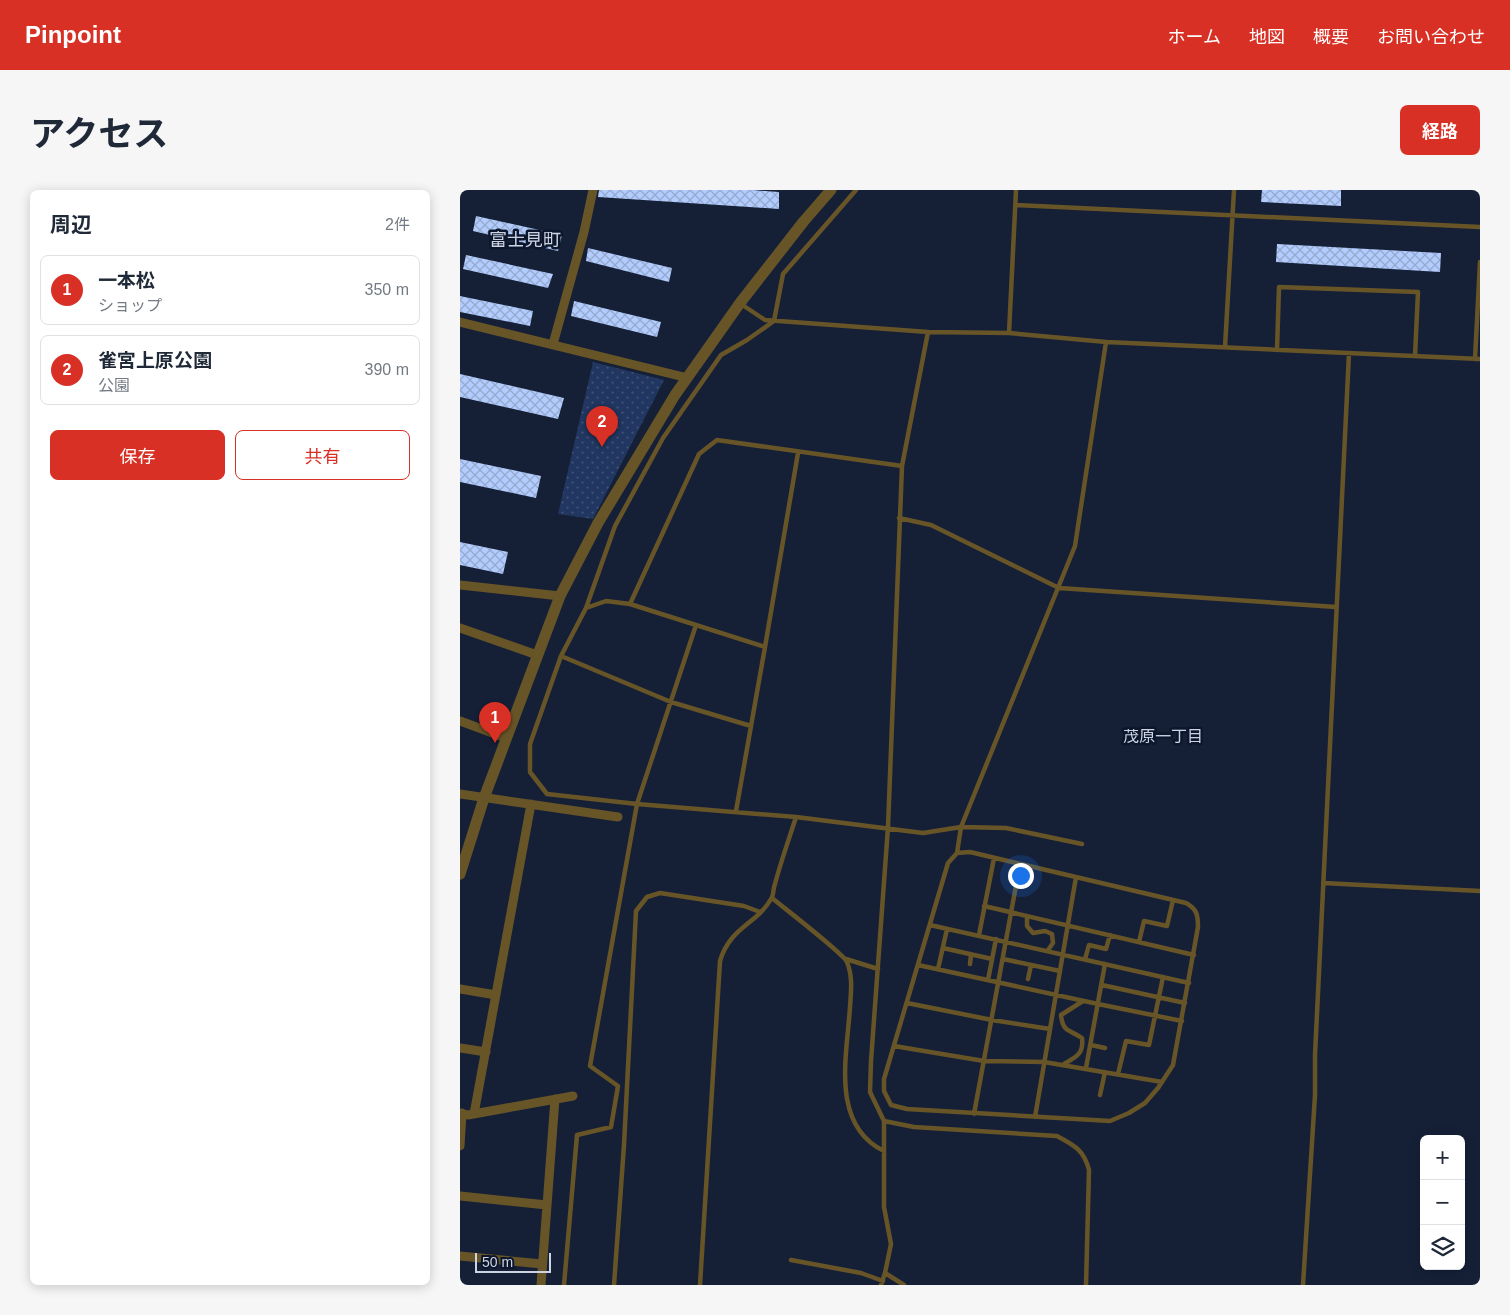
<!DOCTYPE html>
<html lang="ja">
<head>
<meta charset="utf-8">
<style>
	body { margin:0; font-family:Arial,"Noto Sans JP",sans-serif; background:#f6f6f7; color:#1f2937 }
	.controls { position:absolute; right:15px; bottom:15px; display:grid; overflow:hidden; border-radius:8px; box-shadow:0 2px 12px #0003 }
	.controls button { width:45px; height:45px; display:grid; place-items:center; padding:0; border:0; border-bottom:1px solid #e0e1e3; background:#fff; color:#1f2937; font:25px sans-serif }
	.scale { position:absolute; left:15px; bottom:12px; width:76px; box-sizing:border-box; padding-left:5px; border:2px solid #ccd4e4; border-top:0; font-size:14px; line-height:18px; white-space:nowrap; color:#ccd4e4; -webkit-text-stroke:4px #0c172d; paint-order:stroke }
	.you { position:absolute; left:560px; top:685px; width:18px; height:18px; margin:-12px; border:4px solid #fff; border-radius:50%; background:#1a73e8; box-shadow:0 0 0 8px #1a73e833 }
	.badge { display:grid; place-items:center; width:32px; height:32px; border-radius:50%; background:#d93025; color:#fff; font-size:16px; font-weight:700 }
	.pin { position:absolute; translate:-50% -41px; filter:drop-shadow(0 1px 2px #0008) }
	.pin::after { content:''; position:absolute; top:26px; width:18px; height:15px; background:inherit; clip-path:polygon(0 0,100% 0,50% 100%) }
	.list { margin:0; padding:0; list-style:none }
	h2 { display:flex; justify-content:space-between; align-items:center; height:65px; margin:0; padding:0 20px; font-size:21px }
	h2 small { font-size:16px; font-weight:400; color:#747a83 }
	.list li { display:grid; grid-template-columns:32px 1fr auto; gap:15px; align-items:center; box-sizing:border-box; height:70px; margin:0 10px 10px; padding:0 10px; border:1px solid #e0e1e3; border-radius:8px }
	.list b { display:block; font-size:19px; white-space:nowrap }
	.list p { margin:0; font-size:16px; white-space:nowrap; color:#747a83 }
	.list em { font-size:16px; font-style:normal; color:#747a83 }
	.actions { display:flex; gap:10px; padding:15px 20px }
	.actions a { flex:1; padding:11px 0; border:1px solid #d93025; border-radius:8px; text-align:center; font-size:18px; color:#d93025 }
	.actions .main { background:#d93025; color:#fff }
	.icon { flex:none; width:28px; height:28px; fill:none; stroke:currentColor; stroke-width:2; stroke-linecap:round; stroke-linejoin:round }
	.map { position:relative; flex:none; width:1020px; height:1095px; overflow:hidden; border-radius:8px }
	header { display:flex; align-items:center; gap:30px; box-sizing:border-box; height:70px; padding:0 25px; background:#d93025; color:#fff }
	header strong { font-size:24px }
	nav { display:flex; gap:28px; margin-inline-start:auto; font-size:18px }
	.intro { display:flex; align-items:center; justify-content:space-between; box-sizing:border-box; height:120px; padding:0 30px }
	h1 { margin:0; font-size:35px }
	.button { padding:12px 22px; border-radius:8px; background:#d93025; color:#fff; font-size:18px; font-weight:700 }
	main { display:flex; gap:30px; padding:0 30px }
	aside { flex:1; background:#fff; border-radius:8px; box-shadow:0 2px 12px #0003 }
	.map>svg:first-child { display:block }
</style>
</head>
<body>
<header>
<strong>Pinpoint</strong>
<nav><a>ホーム</a><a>地図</a><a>概要</a><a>お問い合わせ</a></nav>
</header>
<div class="intro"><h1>アクセス</h1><a class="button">経路</a></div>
<main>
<aside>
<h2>周辺<small>2件</small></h2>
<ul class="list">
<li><span class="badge">1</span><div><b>一本松</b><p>ショップ</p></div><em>350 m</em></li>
<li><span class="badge">2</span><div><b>雀宮上原公園</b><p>公園</p></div><em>390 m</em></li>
</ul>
<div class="actions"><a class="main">保存</a><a>共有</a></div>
</aside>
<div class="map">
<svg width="1020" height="1095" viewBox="0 0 1020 1095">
	<defs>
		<pattern id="park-dots" width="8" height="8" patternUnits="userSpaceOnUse" patternTransform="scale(1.25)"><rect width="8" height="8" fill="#213660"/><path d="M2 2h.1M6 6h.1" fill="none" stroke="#405277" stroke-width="1.8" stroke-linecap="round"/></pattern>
		<pattern id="building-cross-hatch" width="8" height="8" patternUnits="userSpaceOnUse" patternTransform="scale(1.25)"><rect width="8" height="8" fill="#b2ccfd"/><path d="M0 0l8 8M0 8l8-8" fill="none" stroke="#95a9cf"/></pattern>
	</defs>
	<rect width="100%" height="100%" fill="#152037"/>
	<path fill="url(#park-dots)" d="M133,172L204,190L133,329L98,324Z"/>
	<path fill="url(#building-cross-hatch)" d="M139,0H292L319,2V19L138,7Z
		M802,0H881V16L801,12Z
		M16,26L102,45L98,61L13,41Z
		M817,54L981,63L980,82L816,72Z
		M128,58L212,78L209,92L126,71Z
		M6,65L93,84L88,98L3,79Z
		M0,106L73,121L70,136L0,122Z
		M114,111L201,132L197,147L111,126Z
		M0,184L104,208L98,229L0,207Z
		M0,269L81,286L76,308L0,292Z
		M0,352L48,362L43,384L0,375Z"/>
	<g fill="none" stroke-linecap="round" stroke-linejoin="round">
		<path stroke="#685527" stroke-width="4.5" d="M555,15L1020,37
			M281,114L305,130L468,142L549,143L646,152L1020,169
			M549,143L556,0
			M765,157L774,0
			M817,160L819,97L958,102L955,166
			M1015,169L1020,72
			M442,276L257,250L239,264L170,414L146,411L126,418L101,466L70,554V582L87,604L177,614L336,627L463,643L501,637L546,638L622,654
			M439,328L471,335L599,398L876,417
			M170,414L305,457
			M126,418L155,336L203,248L261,165L287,150L314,131L323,84L396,0
			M101,466L211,512L291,536
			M276,621L305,457L338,263
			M510,662L726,713C737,719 738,725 738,737L713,875L698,898L685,913L669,923L650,931L447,919L431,915L424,901V889L488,673L497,663Z
			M497,663L501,637L615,356L646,152
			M863,693L1020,701
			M312,708C324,718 384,764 387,772C393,787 391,801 390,817C387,865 370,935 424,961
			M524,716L734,765
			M567,726V736L573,743L585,741L592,744L593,753L588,760
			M470,735L729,793
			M519,745L534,668
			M679,752L684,731L707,736L713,710
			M483,758L532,769
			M386,769L418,779
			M543,769L600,781
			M625,769L629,755L646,759L650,745
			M510,774L511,765
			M458,775L638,814L722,831
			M478,779L487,739
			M568,789L571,775
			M528,790L536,749
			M642,795L725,813
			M447,813L532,830L590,839
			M631,855L645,858
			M434,856L524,871L584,872L702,892
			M604,874C616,867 624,864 622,848C609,839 603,843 601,825L623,811
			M626,878L645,774
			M658,884L666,851L689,855L703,787
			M640,905L645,882
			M514,924L560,674
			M575,927L616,687
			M424,931L454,937L597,946C614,955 624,960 629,980L626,1095
			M331,1070L401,1083L423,1091
			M425,1083L444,1095
			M104,1095L117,945L151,937L158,896L130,876L177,614L236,435
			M154,1095L164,955L176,721L187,707L200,703L284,716L300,722
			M240,1095L260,771C270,737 297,734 311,709C314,705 313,698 315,694C321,671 329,649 336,627
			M421,1095L425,1083L431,1054L424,1017V931L410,902L411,871L428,637L442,276L468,142
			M843,1095L855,905V865L889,163"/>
		<path stroke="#685527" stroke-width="9" d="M0,132L228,188
			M93,154L124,42L133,0
			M0,395L100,406
			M0,438L77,465
			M0,531L46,548
			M0,604L158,627
			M0,799L36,805
			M0,858L26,862
			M0,923L8,925L113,906
			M14,924L71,614
			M0,956L2,923
			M0,1006L87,1015
			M0,1066L82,1074
			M81,1095L95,909"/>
		<path stroke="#685527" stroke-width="11" d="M0,684L24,608L100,406L138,333L215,205L280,113L344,31L371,0"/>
	</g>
	<g text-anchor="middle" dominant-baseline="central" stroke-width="5" stroke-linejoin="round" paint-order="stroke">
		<g font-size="16" fill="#ccd4e4" stroke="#0c172d">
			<text x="703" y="546">茂原一丁目</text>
		</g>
		<g font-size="18" fill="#ccd4e4" stroke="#0c172d">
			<text x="65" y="50">富士見町</text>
		</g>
	</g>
</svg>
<div class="controls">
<button>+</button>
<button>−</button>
<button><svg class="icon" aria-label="layers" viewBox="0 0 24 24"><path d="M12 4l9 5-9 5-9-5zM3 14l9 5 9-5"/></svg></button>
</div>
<div class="scale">50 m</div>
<div class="you"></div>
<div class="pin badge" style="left:35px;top:553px">1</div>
<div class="pin badge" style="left:142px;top:257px">2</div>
</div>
</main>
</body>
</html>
